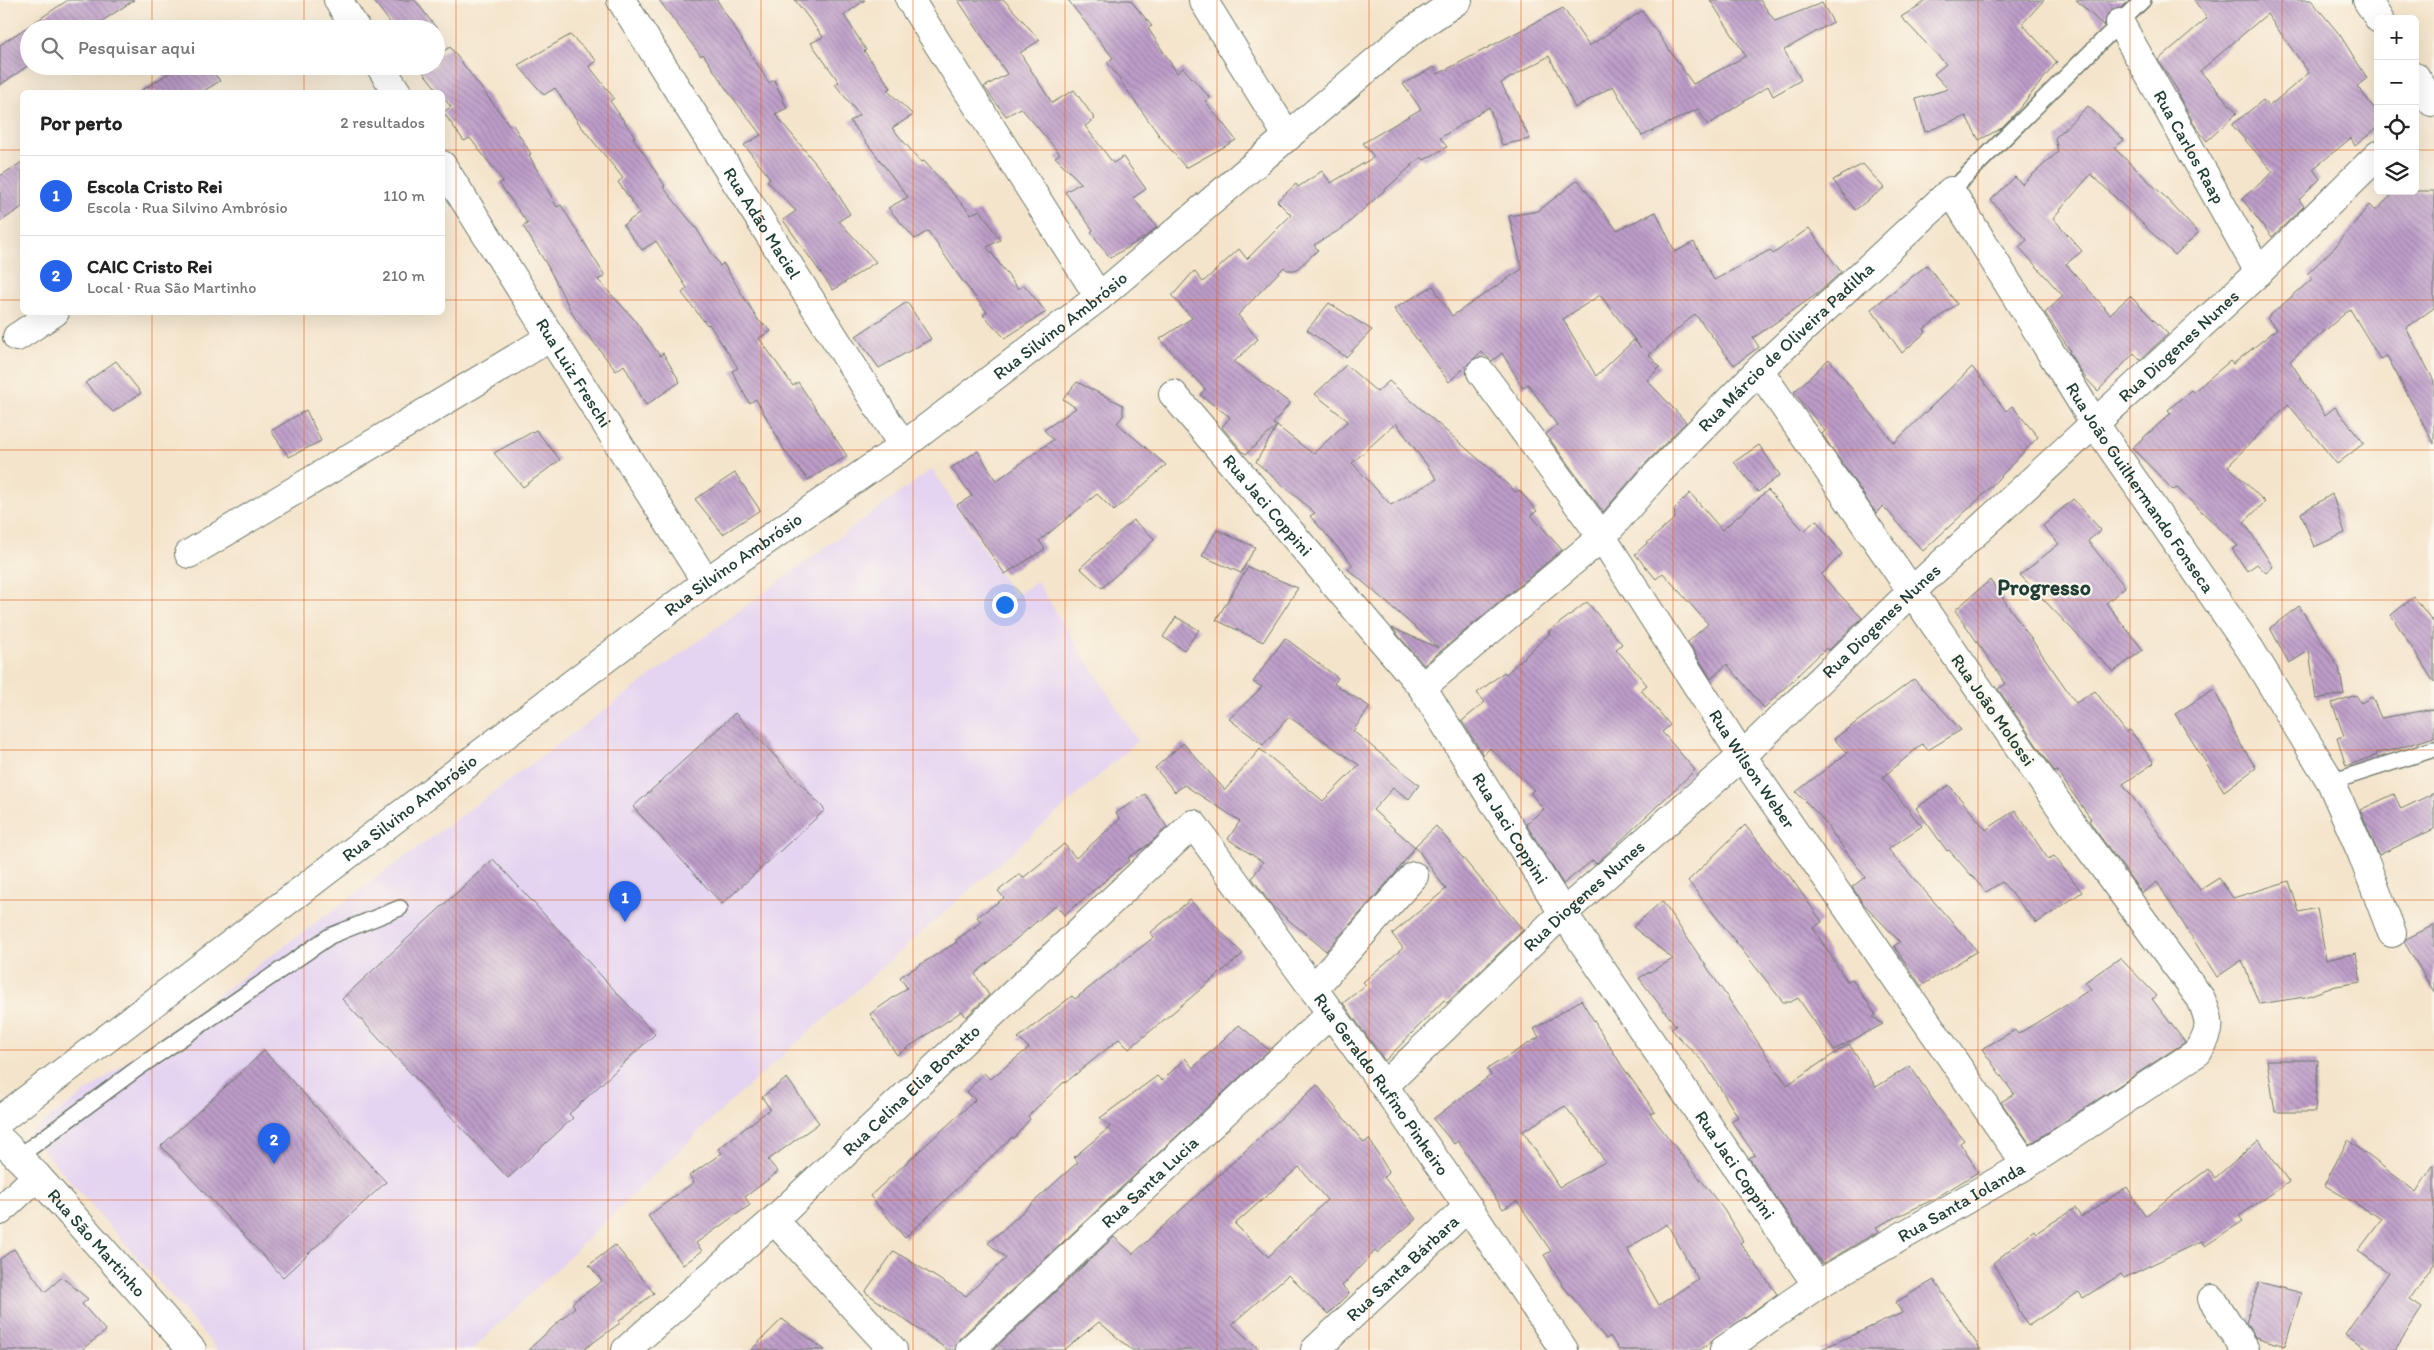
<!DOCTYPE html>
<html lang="pt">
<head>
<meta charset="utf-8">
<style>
	body { margin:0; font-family:Itim,sans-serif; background:#f2f2f2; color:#222 }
	.controls { position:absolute; right:15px; top:15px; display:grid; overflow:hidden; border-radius:8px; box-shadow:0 5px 20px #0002 }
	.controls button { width:45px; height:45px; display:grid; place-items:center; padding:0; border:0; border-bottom:1px solid #e0e0e0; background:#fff; color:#222; font:25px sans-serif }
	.you { position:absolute; left:1004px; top:604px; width:18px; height:18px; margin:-12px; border:4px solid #fff; border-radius:50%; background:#1a73e8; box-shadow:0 0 0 8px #1a73e833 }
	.badge { display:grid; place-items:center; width:32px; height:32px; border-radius:50%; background:#2563eb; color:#fff; font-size:16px; font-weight:700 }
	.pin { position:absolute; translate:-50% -41px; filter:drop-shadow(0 1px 2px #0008) }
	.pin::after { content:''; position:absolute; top:26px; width:18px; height:15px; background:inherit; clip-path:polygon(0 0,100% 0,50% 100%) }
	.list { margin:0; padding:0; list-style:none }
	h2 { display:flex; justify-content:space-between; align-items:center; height:65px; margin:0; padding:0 20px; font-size:21px }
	h2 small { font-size:16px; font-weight:400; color:#767676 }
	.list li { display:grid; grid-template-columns:32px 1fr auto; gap:15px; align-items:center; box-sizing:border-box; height:80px; padding:0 20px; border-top:1px solid #e0e0e0 }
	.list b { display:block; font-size:19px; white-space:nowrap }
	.list p { margin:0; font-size:16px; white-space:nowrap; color:#767676 }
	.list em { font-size:16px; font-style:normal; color:#767676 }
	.icon { flex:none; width:28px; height:28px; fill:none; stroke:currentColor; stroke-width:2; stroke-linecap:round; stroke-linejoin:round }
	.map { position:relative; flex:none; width:2434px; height:1350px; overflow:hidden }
	.search { position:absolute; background:#fff; box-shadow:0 5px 20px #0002; left:20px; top:20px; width:425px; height:55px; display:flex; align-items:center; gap:12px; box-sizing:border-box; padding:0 18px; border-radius:28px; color:#767676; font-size:19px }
	.panel { position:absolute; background:#fff; box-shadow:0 5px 20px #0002; left:20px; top:90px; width:425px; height:225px; border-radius:8px }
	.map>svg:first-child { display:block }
</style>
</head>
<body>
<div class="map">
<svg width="2434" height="1350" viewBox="0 0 2434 1350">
	<defs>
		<pattern id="building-back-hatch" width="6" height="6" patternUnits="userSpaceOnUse" patternTransform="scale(1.25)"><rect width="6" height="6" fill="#be9dc9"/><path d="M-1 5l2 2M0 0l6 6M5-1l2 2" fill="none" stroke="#9a81a4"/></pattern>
	</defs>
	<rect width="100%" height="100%" fill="#fbf7ec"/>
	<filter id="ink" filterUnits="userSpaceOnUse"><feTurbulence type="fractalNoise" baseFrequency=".02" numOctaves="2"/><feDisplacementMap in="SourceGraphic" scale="10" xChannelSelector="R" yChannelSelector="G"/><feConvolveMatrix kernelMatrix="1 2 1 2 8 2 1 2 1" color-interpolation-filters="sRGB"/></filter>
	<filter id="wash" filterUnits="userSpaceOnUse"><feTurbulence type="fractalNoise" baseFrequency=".0096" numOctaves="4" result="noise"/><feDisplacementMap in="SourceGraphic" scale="20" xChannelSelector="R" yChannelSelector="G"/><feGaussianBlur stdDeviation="1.12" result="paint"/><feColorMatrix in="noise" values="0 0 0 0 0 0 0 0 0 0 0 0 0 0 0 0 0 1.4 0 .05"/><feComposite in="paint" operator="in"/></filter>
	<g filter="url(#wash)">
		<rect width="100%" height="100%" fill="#f4e4cb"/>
		<path fill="#e4d3f1" d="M932,469L1014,596L1037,582L1138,741L729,1103L472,1350H218L29,1134Z"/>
		<g id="blocks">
			<path fill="url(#building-back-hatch)" fill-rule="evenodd" d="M68,0H134L90,29H29V65L0,85V45Z
				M373,0H415L437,29H395Z
				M659,0H717L769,83L774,80L787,108L775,114L830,181L850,214L839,221L876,262L833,290L783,220L796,211L767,181L770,178L744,145L761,135L727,90L703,54L701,56Z
				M795,0H865L844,15L866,50L864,51L891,88L887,90L913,115L892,128L921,162L924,161L971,214L980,210L1000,240L987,247L1018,289L1024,285L1046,312L1005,338L983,315L987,312L961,279L928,231L915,239L888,208L908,197L850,121L859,115L835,84L839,82L811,43L823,37Z
				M958,0H1004L1040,40L1020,53L1052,103L1074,90L1095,119L1085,126L1113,163L1123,157L1146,189L1133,198L1157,227L1145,237L1110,258L1091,232L1093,230L1065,192L1081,183L1055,157L1060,154L1021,108L1006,116L984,87L1007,74Z
				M1068,0H1130L1152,26L1148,28L1177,73L1183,68L1210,98L1205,101L1236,140L1186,168L1161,138L1107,62L1113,58Z
				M1710,0H1760L1775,21L1822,3L1833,22L1784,50L1801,80L1773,96L1768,86L1708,125L1698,109L1642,136L1613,86L1575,108L1549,56L1501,83L1530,139L1502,145L1489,107L1440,138L1447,147L1424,160L1421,157L1343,228L1314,245L1318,250L1296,270H1287L1284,267L1238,315L1258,339L1234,362L1290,403L1273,424L1277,426L1246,454L1243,452L1222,427L1230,417L1200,395L1205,389L1160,339L1192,318L1172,296L1194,271L1203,282L1239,249L1247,259L1291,215L1277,201L1296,184L1298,187L1322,171L1331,183L1374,157L1363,143L1421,109L1403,84L1434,67L1438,74L1563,8L1589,46L1642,11L1693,84L1746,56Z
				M1928,0H2044L2022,24L2057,62L2014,115L2000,129L1979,140L1966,116L1925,132L1916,99L1948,89L1934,74L1946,64L1901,17Z
				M2076,0H2130L2122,8L2113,9L2107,15L2104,26Z
				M2194,0H2311L2340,35L2367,78L2357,86L2378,113V127L2355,146L2351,138L2313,169L2320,179L2299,200L2304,206L2272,237L2242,199L2273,172L2232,125L2263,100L2268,107L2309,73L2267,14L2200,71L2237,113L2207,141L2196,127L2177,93L2178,91L2158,60L2207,18Z
				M570,35L597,61L589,66L614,98L610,101L635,137H633L665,186L663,187L696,228L720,266L723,263L758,320L771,331L759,338L793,386L798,382L847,456L808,480L785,451L756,399L749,403L732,371L738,368L709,324L707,325L682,293L687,288L656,241L642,250L623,225L640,213L618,182L623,178L580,125L555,88L544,95L518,65Z
				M450,47L510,126L513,125L531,154L529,155L557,207L561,205L605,276L598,280L633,318L660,356L663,353L680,382L646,405L624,365L616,371L575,318L547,265L523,226L528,224L499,183L503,181L470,138L464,141L443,112L451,107L442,96V92H439L419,67L436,66V56Z
				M180,66H209L220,81L202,92H139Z
				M2088,106L2124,140L2114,148L2163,195L2198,233L2175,255L2091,174L2053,218L2082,251L2066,264L2110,314L2130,296L2168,334L2140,360L2134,353L2098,391L2083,375L2069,352L2070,350L2045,313L2063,296L2019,247L2027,240L1991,200L2015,177L2022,184L2058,152L2055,138Z
				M22,162V207L0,222V176Z
				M1863,164L1884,188L1855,210L1833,180Z
				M1578,180L1617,230L1656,212L1675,252L1694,242L1714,280L1770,250L1773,254L1809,228L1841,272L1817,294L1753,338L1759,347L1734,365L1695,314L1649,355L1660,367L1647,380L1686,422L1642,467L1603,512L1546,434L1557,425L1528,384L1523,388L1502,353L1492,361L1481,352L1449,382L1394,309L1433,286L1452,316L1522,269L1509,216L1538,211ZM1600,295L1641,348L1634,340L1596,376L1563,319Z
				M2396,191H2434V308L2406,328L2434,381V444L2387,356L2380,359L2350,309L2290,361L2325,415L2335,407L2364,443L2337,464L2288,404L2228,466L2265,502L2244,522L2273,567L2266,573L2257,564L2247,571L2232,549L2238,546L2177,488L2173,490L2132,448L2171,413L2168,410L2191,390L2193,392L2230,361L2233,364L2277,329L2267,318L2312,279L2307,274L2335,247L2369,205L2375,211Z
				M1927,265L1957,304L1924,329L1926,332L1902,353L1871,309Z
				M907,302L931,339L879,368L856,336Z
				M1329,303L1372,330L1346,357L1307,330Z
				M1829,359L1894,443L1972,367L2006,411L2012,406L2038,437L1981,497L1923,551L1883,506L1876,513L1822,434L1825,431L1794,392Z
				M116,361L141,393L113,412L85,383Z
				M1346,365L1377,392L1389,381L1516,492L1519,490L1537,511L1531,515L1562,550L1424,665L1392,628L1439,648L1348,569L1353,565L1310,516L1315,513L1256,462L1277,426L1313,454L1348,421L1315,394ZM1396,423L1437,479L1391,505L1352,463Z
				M1077,382L1123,405V416L1117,423L1166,465L1114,511L1097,494L1039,541L1045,549L1005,574L957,505L972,496L951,468L978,451L996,481L1053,440L1044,430L1076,408L1063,399Z
				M306,410L321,441L289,457L271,431Z
				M536,430L560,460L523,487L494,453Z
				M1759,445L1780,475L1758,492L1734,462Z
				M735,473L760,510L723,534L695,499Z
				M1768,490L1804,531L1816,520L1842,554L1821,575L1862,618L1828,651L1826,648L1764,708L1727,664L1711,679L1688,642L1708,624L1663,573L1656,579L1635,554L1675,518L1674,509L1690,493L1722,530Z
				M2332,494L2345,533L2314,547L2301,513Z
				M2073,499L2101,530L2088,541L2125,587L2106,603L2143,650L2113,672L2020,575L2059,544L2043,526Z
				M1133,520L1155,539L1102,588L1080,568Z
				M1217,530L1255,547L1241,573L1202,556Z
				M1248,567L1298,588L1263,642L1216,620Z
				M1990,580L2076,703L2095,691L2126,732L2130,730L2154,763L2123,784L2200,890L2219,878L2233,898L2289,881L2299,912L2317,908L2326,960L2356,953L2361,982L2336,986L2305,997L2259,1004L2242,960L2217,977L2157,882L2142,893L2094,828L2089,820L2091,819L2057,771L2055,772L1998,689L2006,684L1955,610Z
				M2414,597L2434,623V682L2391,615Z
				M1587,602L1622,644L1616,649L1647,685L1641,690L1670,725L1662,732L1695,770L1596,864L1593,860L1563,884L1526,824L1544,809L1530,793L1534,790L1490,748L1483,755L1462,721L1485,702L1477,693L1504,672L1506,674L1550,633L1548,632Z
				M2299,606L2339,668L2344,694L2316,699L2309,651L2289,663L2270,628Z
				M1176,617L1199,630L1184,650L1163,637Z
				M1285,638L1338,678L1334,684L1370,707L1353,731L1419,785L1409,799L1393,788L1373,810L1415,847L1395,874L1326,951L1273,907L1252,878L1263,862L1228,839L1240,821L1184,785L1175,792L1155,768L1183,743L1225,790L1260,749L1323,801L1359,765L1289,717L1263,745L1229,719L1262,687L1253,682Z
				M1914,679L1961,730L1928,750L1922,744L1882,778L1922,826L1888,849L1977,951L1921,986L1894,946L1900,942L1862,902L1852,887L1865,877L1819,815L1796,792L1847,753L1834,739Z
				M2214,689L2238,740L2256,768L2224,791L2175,714Z
				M2356,695L2361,703L2372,697L2381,718L2434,709V737L2394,750L2376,753L2377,755L2346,766L2337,738L2344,736L2332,703Z
				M735,713L825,810L722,904L633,807Z
				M1949,785L1986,830L2015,810L2048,859L2054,856L2082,892L2037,923L2002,882L1986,892L1949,850L1947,851L1916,808Z
				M2434,793V829L2379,855L2360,810L2394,794L2401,809Z
				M1145,794L1167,827L1148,845L1128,858L1130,860L1064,915L1056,905L975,974L989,995L966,1017L962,1011L897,1055L870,1014L907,988L900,977L957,942L956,940L981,922L977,917L1004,898L998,891L1020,874L1023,878L1064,844L1076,858L1120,819L1116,813Z
				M1745,825L1776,864L1789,875L1822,922L1813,928L1847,981L1852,979L1876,1015L1873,1017L1883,1024L1834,1050L1798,998L1791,1002H1783L1688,881Z
				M1436,826L1523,930L1447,1003L1444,1000L1385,1061L1343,1003L1366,985L1363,982L1403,948L1392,934L1446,889L1415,846Z
				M493,859L655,1034L569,1114L573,1118L508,1178L342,999Z
				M1190,900L1243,954L1129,1049L1119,1039L1065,1083L1064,1082L1028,1116L1030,1119L1013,1139L1012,1137L905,1238L870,1196L975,1100L967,1092L984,1073L990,1079L1029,1048L1018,1038L1072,996L1075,999L1154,937L1150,933Z
				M1662,901L1787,1085L1849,1044L1876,1087L1910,1066L1939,1109L1964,1140L1960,1143L1978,1172L1934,1199L1876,1227L1879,1231L1822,1264L1749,1158L1755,1155L1731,1121L1738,1117L1705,1064L1671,1029L1676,1026L1639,978L1673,959L1633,927Z
				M2434,925V992L2404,942L2406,939Z
				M2120,958L2157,996L2152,999L2185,1042L2030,1144L2001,1102L2014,1094L1982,1049L2015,1030L2018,1034L2091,989L2085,982Z
				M1581,1000L1622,1066L1655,1112L1650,1114L1724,1210L1743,1241L1740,1243L1777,1294L1700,1350H1619L1610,1336L1606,1339L1564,1287L1544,1255L1551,1251L1517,1201L1503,1209L1458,1141L1454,1144L1433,1119L1491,1075L1487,1069L1539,1037L1534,1029ZM1565,1106L1587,1134L1605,1162L1559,1187L1523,1131ZM1667,1224L1698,1279L1659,1305L1627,1249Z
				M1239,1025L1269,1050L959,1339L955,1350H948L865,1292L894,1251L966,1296L1006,1258L988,1243L1078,1162L1074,1157L1110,1127L1100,1118L1157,1076L1162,1081L1185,1058L1193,1068Z
				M264,1051L386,1182L283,1277L161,1146Z
				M2267,1060H2318L2315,1112H2275Z
				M787,1078L819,1123L768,1160L778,1172L745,1197L750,1205L696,1243L702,1251L683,1265L648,1216L694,1182L689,1176L722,1153L718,1149L770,1109L762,1097Z
				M1317,1085L1364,1143L1369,1139L1389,1172L1384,1177L1416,1219L1377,1253L1375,1251L1342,1286L1349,1293L1328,1314L1288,1275L1232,1324L1260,1350H1132L1099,1322L1064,1350H993L1114,1237L1133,1254ZM1299,1167L1327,1200L1268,1257L1235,1224Z
				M2259,1140L2289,1182L2239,1216L2243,1221L2205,1246L2201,1241L2124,1278L2121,1274L2083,1298L2079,1292L2028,1326L1993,1263L2034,1230L2036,1233L2075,1208L2081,1217L2127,1187L2145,1216L2208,1169L2215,1178Z
				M2348,1140L2416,1192L2434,1164V1264L2410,1300L2422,1308L2395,1350H2370L2345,1334L2388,1272L2358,1251L2382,1219L2324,1185Z
				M615,1245L654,1293L619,1321L620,1323L583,1350H528L575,1307L572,1303L602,1281L589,1265Z
				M14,1249L45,1292L62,1277L88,1299L82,1304L106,1331L81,1350H0V1259Z
				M1934,1280L1981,1350H1819L1902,1313L1896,1302Z
				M2259,1282L2301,1293L2285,1346L2255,1337L2246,1323Z
				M782,1319L825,1350H751Z"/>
		</g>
	</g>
	<g filter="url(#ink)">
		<use href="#blocks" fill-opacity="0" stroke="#6a7769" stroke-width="1"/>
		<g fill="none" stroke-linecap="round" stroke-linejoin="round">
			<defs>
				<path id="service" d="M1951,191L2143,0
					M2331,782L2434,749
					M18,1157L138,1068L330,936L400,908"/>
				<g id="minor">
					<path d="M338,0L356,29"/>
					<path id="s1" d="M621,0L903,446"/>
					<path d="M910,0L1099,297"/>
					<path d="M1203,0L1288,137"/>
					<path d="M2367,0L2379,19"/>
					<path id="s2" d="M2120,23L2259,272"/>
					<path d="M380,66L397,92"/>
					<path d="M2415,76L2432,102"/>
					<path id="s3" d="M442,165L706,582"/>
					<path d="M17,337L55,312"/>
					<path id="s4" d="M1481,372L1602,537L1742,756L2026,1165"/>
					<path id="s5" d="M1173,394L1422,687L1563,913L1817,1285"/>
					<path d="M189,554L551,337"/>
					<path id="s6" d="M1422,687L1602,537L1654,477L1759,370L1951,191L2095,424L2250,649L2331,782L2362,854L2392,933"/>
					<path d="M1313,989L1414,876"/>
					<path id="s7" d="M1384,1086L1563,913L1742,756L1911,592L2259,272L2378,155"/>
					<path id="s8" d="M0,1120L706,582L903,446L1099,297L1409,33L1458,0"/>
					<path id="s9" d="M0,1139L37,1176L192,1350"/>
					<path d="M0,1211L37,1176"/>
					<path d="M774,1220L893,1350"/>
					<path d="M2212,1299L2245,1350"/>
					<path id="s10" d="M626,1350L774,1220L1193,824L1384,1086L1468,1207"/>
					<path id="s11" d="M970,1350L1331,1013"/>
					<path id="s12" d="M1724,1350L1817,1285L2026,1165L2198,1052C2212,1030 2211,1022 2201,999L2079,834L1759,370"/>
				</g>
				<g id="tertiary">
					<path id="s13" d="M1315,1350L1468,1207L1564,1350"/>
				</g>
			</defs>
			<use href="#service" stroke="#6a7769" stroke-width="18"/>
			<use href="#minor" stroke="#6a7769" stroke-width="30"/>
			<use href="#tertiary" stroke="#6a7769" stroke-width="30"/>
			<use href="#service" stroke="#fff" stroke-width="15"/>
			<use href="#minor" stroke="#fff" stroke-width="28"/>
			<use href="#tertiary" stroke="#fff" stroke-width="28"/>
		</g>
	</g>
	<path fill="none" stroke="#de580e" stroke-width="1" stroke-opacity="0.55" d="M152,0V29M304,0V29M456,0V1350M608,0V1350M761,0V1350M913,0V1350M1065,0V1350M1217,0V1350M1369,0V1350M1521,0V1350M1673,0V1350M1826,0V1350M1978,0V1350M2130,0V1350M2282,0V1350M152,66V92M304,66V92M0,150H22M442,150H2378M2415,150H2434M0,300H22M442,300H2434M152,312V1350M304,312V1350M0,450H2434M0,600H2434M0,750H2434M0,900H2434M0,1050H2434M0,1200H2434"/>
	<g text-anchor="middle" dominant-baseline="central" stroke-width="4.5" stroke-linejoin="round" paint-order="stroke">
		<g font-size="18" fill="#1f3d34" stroke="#fbf7ec">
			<text stroke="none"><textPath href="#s2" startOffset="142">Rua Carlos Raap</textPath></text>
			<text stroke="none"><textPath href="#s1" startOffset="264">Rua Adão Maciel</textPath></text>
			<text stroke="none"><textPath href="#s8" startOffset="1325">Rua Silvino Ambrósio</textPath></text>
			<text stroke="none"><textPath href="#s7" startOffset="1086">Rua Diogenes Nunes</textPath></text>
			<text stroke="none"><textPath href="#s6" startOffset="499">Rua Márcio de Oliveira Padilha</textPath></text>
			<text stroke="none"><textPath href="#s3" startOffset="246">Rua Luiz Freschi</textPath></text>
			<text stroke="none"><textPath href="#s6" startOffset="1078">Rua João Guilhermando Fonseca</textPath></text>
			<text stroke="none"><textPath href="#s5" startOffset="146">Rua Jaci Coppini</textPath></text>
			<text stroke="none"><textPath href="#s8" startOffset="920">Rua Silvino Ambrósio</textPath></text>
			<text stroke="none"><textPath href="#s7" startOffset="681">Rua Diogenes Nunes</textPath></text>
			<text transform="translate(1993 710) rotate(55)">Rua João Molossi</text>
			<text stroke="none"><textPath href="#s4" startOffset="481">Rua Wilson Weber</textPath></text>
			<text stroke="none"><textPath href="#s8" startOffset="515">Rua Silvino Ambrósio</textPath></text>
			<text stroke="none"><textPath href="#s5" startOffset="551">Rua Jaci Coppini</textPath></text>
			<text stroke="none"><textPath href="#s7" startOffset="276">Rua Diogenes Nunes</textPath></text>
			<text stroke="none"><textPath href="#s10" startOffset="1095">Rua Geraldo Rufino Pinheiro</textPath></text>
			<text stroke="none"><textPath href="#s10" startOffset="386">Rua Celina Elia Bonatto</textPath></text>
			<text stroke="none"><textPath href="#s5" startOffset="956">Rua Jaci Coppini</textPath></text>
			<text stroke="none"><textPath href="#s11" startOffset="246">Rua Santa Lucia</textPath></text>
			<text stroke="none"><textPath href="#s12" startOffset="280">Rua Santa Iolanda</textPath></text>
			<text stroke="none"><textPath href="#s9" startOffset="142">Rua São Martinho</textPath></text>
			<text stroke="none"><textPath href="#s13" startOffset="120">Rua Santa Bárbara</textPath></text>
		</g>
		<g font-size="22" font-weight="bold" fill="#1f3d34" stroke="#fbf7ec">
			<text x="2044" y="587">Progresso</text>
		</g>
	</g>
</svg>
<div class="controls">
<button>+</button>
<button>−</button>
<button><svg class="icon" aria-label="locate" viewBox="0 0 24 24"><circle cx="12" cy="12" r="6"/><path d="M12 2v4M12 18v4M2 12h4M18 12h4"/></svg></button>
<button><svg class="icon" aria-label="layers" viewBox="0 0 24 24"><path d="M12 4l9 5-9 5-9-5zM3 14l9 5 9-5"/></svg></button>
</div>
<div class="you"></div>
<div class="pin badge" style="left:625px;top:922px">1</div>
<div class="pin badge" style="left:274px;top:1164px">2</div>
<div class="search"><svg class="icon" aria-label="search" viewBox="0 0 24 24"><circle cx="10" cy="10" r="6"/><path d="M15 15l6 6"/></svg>Pesquisar aqui</div>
<section class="panel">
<h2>Por perto<small>2 resultados</small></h2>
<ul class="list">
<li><span class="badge">1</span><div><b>Escola Cristo Rei</b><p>Escola · Rua Silvino Ambrósio</p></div><em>110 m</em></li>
<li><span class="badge">2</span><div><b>CAIC Cristo Rei</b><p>Local · Rua São Martinho</p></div><em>210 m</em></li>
</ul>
</section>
</div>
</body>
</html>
